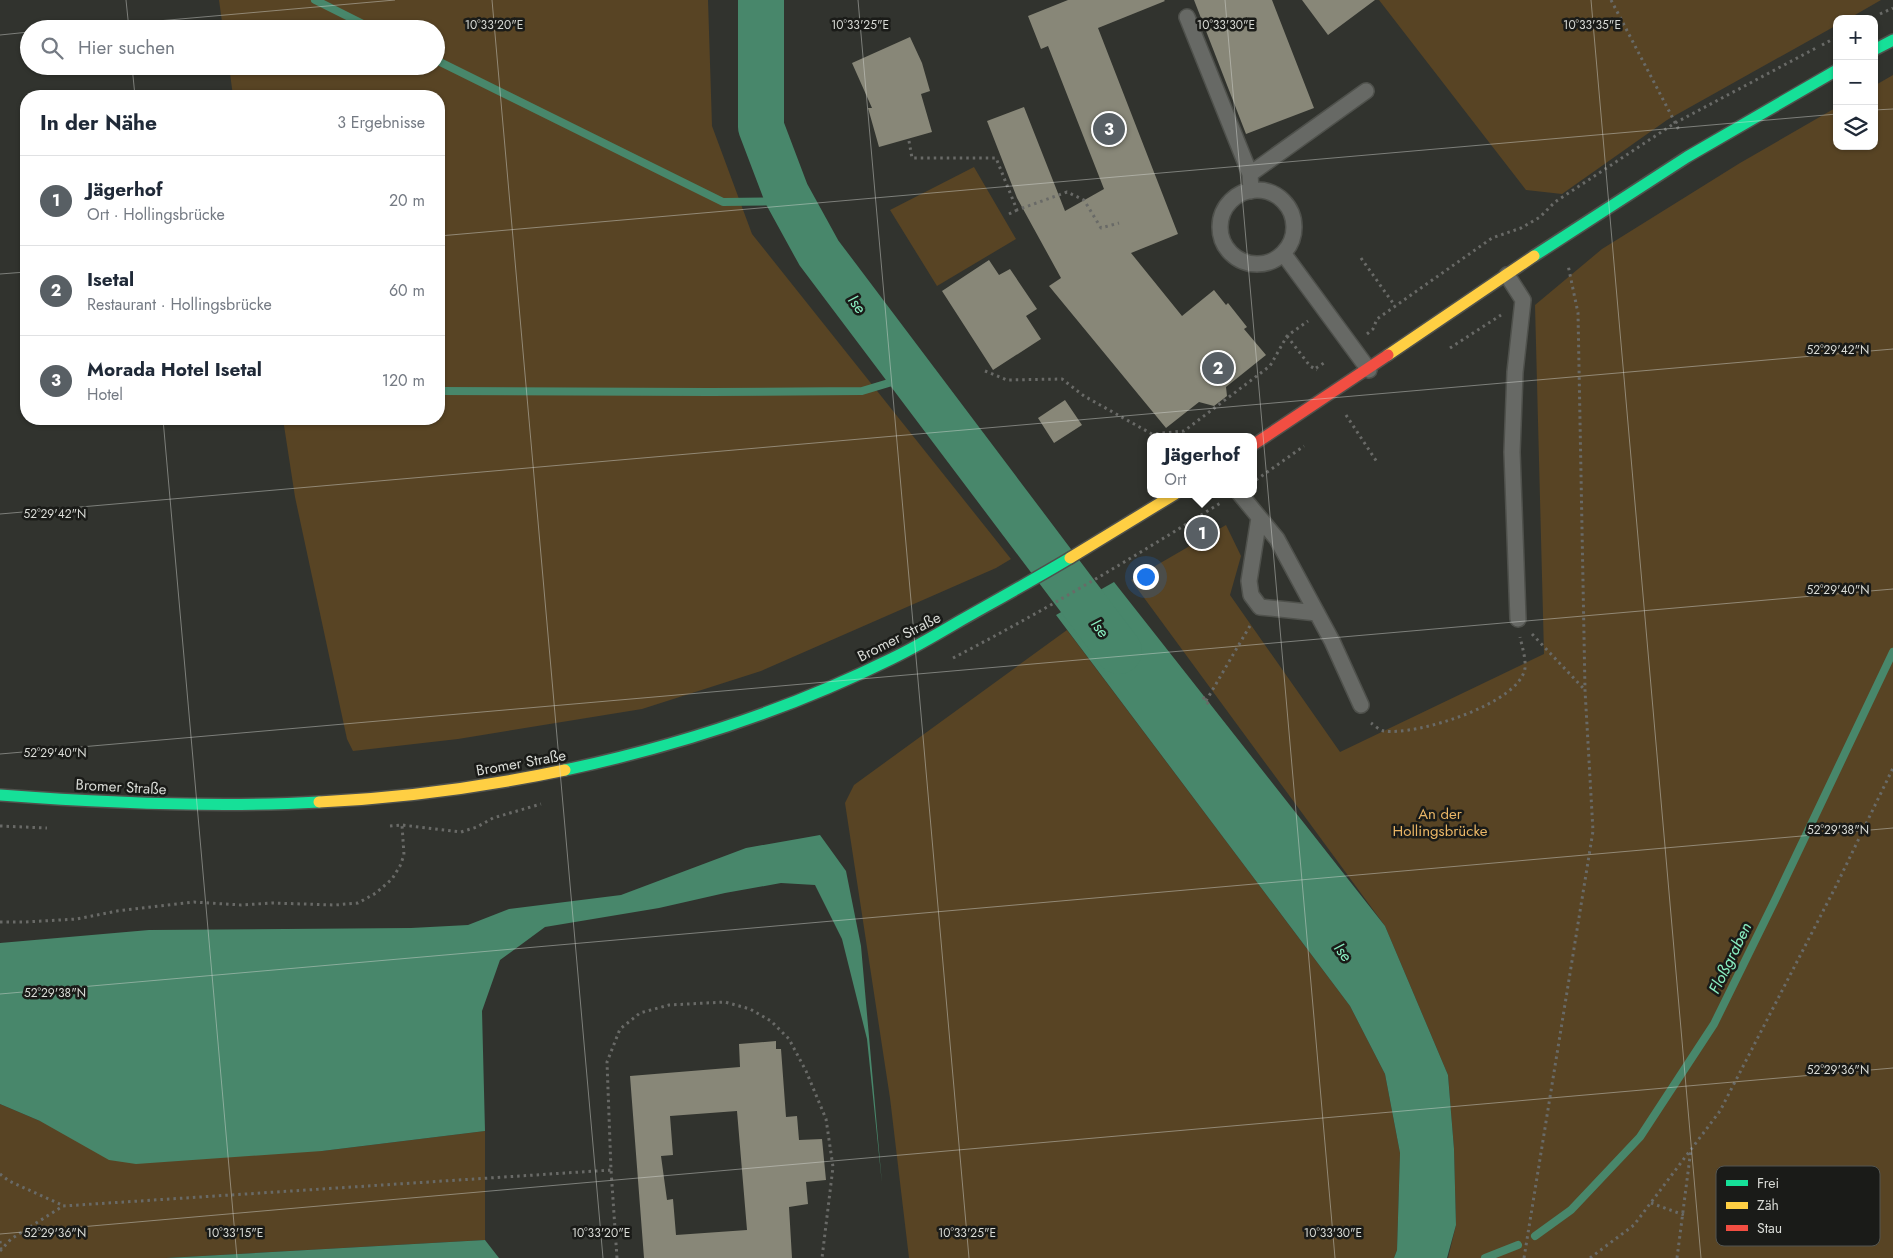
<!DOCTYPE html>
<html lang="de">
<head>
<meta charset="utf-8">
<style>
	body { margin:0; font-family:Jost,sans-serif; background:#f6f6f7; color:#1f2937 }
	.controls { position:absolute; right:15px; top:15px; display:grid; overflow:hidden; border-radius:10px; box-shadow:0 1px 4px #0004 }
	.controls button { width:45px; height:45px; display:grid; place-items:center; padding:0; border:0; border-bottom:1px solid #e0e1e3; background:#fff; color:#1f2937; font:25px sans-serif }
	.you { position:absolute; left:1145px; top:576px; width:18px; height:18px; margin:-12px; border:4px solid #fff; border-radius:50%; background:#1a73e8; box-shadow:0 0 0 8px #1a73e833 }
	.badge { display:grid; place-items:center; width:32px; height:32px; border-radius:50%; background:#585f64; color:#fff; font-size:16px; font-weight:700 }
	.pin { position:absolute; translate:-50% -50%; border:2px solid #fff; box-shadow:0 1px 5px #0006 }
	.popup { position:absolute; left:1147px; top:433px; width:110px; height:65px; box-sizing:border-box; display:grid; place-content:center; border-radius:10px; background:#fff; filter:drop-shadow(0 1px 4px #0005); font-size:16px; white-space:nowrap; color:#747a83 }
	.popup b { font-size:19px; color:#1f2937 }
	.popup::after { content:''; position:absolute; left:50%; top:100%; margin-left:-10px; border:10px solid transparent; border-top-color:#fff }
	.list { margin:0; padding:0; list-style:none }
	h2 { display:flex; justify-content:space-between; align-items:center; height:65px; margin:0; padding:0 20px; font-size:21px }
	h2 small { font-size:16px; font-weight:400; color:#747a83 }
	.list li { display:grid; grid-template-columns:32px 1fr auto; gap:15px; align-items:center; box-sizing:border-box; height:90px; padding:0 20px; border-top:1px solid #e0e1e3 }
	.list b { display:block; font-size:19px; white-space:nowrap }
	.list p { margin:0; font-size:16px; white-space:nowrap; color:#747a83 }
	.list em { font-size:16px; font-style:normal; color:#747a83 }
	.icon { flex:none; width:28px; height:28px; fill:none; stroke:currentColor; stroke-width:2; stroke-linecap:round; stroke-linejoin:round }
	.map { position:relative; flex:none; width:1893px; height:1258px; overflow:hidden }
	.search { position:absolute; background:#fff; box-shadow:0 1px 4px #0004; left:20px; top:20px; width:425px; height:55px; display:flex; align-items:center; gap:12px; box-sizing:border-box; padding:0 18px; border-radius:28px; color:#747a83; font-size:19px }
	.panel { position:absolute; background:#fff; box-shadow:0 1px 4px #0004; left:20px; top:90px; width:425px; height:335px; border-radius:20px }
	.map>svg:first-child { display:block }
</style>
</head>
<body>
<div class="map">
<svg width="1893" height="1258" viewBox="0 0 1893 1258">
	<rect width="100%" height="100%" fill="#31332e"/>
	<path fill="#584424" d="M219,0H708L712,126L752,234L1011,559L996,568L761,671L642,709L458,739L353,751L347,739L295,497L283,419H439V96H233L229,66H436V29H223Z
		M1379,0H1881L1848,19H1837V25L1667,120L1562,194L1526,190Z
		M1893,75V1258H1448L1456,1225L1454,1149L1448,1075L1385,926L1131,580L1226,525L1241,556L1230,595L1340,752L1544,654L1535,305L1602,249L1740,163L1837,107V146H1874V86Z
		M974,167L1016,239L937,286L890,210Z
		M1067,630L1350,1006L1385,1074L1400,1153L1397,1250L1394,1258H909L890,1098L845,803L854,785Z
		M0,1104L40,1121L322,1151L485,1131V1240L166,1258H0Z"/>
	<path fill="#48876b" d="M1114,582L1385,926L1448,1075L1454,1149L1456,1225L1447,1258H1394L1397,1250L1400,1153L1385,1074L1350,1006L1056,615Z
		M820,835L846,871L861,946L882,1184L867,1039L842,939L815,885L781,883L725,893L659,908L545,927L500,960L482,1011L485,1131L322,1151L136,1164L109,1160L40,1121L0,1104V943L149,930L411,928L468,925L509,909L621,895L746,848Z
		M485,1240L499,1258H166Z"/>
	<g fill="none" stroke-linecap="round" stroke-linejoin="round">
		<path stroke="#48876b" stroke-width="8" d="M315,0L373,29
			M436,60L723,202L790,201
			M439,391L710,392L862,391L912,376
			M1535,1236L1571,1210L1640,1137L1714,1024L1777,896L1893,652
			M1485,1258L1518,1245"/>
		<path stroke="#48876b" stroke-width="46" d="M761,0V127L786,193L819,253L1119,651"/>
	</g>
	<path fill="#888778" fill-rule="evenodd" d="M1068,0H1164L1165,1L1098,28L1178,234L1131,253L1182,316L1214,290L1226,305L1228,303L1247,327L1244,329L1266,355L1226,387L1227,396L1214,406L1199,402L1166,428L1049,286L1061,278L1017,198L987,121L1024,107L1065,211L1104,189L1048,46L1041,49L1028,16Z
		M1194,0H1272L1314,108L1246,134Z
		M1302,0H1375L1328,35Z
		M910,37L922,63L930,91L921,94L932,132L879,147L868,108H872L852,63Z
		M989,260L999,275L1010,269L1037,309L1026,316L1041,339L993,370L942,291Z
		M1065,400L1082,425L1054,443L1038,418Z
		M776,1041V1049H781L786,1117L797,1116L799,1140L822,1139L826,1180L806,1182L808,1204L789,1207L792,1258H644L630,1076L740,1067L739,1044ZM737,1111L747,1230L676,1235L673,1199L667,1200L661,1156L673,1155L670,1116Z"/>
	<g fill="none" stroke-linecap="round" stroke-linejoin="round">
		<defs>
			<path id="lane" d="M1187,17L1250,174L1251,191
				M1250,174L1366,91
				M1220 227a37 37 0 1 1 74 0a37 37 0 1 1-74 0Z
				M1283,253L1369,370
				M1507,275L1523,300L1515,372L1512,452L1518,619
				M1240,494L1277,539L1332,641L1361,705
				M1259,518L1249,581L1251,595L1260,607L1317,613"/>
			<path id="fast" d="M1874,50L1893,40
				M1534,256L1687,157L1837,70
				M565,770C677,746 788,710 891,659C914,648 936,635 958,622C995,601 1033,580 1070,558
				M0,795C106,803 213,808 319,802"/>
			<path id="slow" d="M1388,355L1534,256
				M1070,558L1175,494
				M319,802C402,798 484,787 565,770"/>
			<path id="jam" d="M1253,445L1388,355"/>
		</defs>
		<use href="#lane" stroke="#4f514c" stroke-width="18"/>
		<use href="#fast" stroke="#4f514c" stroke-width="14"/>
		<use href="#slow" stroke="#4f514c" stroke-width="14"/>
		<use href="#jam" stroke="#4f514c" stroke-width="14"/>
		<path stroke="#696a67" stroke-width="3" stroke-dasharray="2.5 4" stroke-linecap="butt" d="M1611,0L1680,132
			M1880,14L1893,8
			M1822,45L1837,37
			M909,141L912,158H996L1017,210L1067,192L1084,200L1101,228L1119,223
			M1009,214L1017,210
			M1361,258L1395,306
			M1367,334L1373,329L1377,319L1492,238L1521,228L1540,217L1555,202L1675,123L1816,48
			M1287,336L1310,366L1317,370
			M1450,348L1501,315
			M1316,368L1327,361
			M985,371L1007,380L1062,379L1084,396L1152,434L1184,431L1270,366L1287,336L1308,321
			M1346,415L1377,462
			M1256,480L1304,446
			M1532,634L1584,689
			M953,658C1046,610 1134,557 1222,502
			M1203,697L1210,706
			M1206,701L1251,624
			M1371,723C1374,725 1379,730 1384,731C1415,736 1520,704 1525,668C1526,659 1522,646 1520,637
			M0,826L47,828
			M390,826L402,825L461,832L477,827L493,818L541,804
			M0,922H24L77,919L117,911L194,902L241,905L272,903L335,905L358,903L376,893L392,879L400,866L404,855L402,825
			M0,1174L9,1181L62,1205
			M1651,1203L1684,1215
			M0,1241L1,1250
			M0,1251L11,1239L63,1206L611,1170
			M617,1258L611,1170L607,1062L620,1029L640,1013L669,1005L725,1002L750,1009L771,1021L789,1039L806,1071L826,1119L833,1167L822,1258
			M1524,1258L1593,831L1585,690L1578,313L1568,265
			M1590,1258L1634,1225L1720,1111L1836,886L1893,768
			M1677,1258L1691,1149"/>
		<use href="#lane" stroke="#676965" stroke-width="15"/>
		<use href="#fast" stroke="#16e098" stroke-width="11"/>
		<use href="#slow" stroke="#ffcf43" stroke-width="11"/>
		<use href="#jam" stroke="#f24e42" stroke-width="11"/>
	</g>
	<path fill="none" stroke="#d9dbd6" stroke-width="1" stroke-opacity="0.45" d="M126,0L129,29M492,0L603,1258M858,0L969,1258M1225,0L1335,1258M1591,0L1701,1258M67,29L395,0M0,35L29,32M132,66L135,96M1874,110L1893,109M439,236L1837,114M0,274L26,272M163,419L237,1258M0,514L1893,349M0,754L1893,589M0,994L1893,828M0,1234L1893,1068"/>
	<g text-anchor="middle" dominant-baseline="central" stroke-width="5" stroke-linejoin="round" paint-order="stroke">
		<g font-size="15" fill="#d9dbd6" stroke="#1a1b18">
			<text transform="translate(899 637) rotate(-27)">Bromer Straße</text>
			<text transform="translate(521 763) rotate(-10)">Bromer Straße</text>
			<text transform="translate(121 787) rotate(3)">Bromer Straße</text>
		</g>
		<g font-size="15" fill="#eab666" stroke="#1a1b18">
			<text x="1440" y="814">An der<tspan x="1440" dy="17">Hollingsbrücke</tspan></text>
		</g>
		<g font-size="16" font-style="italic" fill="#89eec1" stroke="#1a1b18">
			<text transform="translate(857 304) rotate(53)">Ise</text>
			<text transform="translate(1100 628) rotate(53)">Ise</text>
			<text transform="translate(1343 952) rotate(53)">Ise</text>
			<text transform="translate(1730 958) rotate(-64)">Floßgraben</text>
		</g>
	</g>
	<rect x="1716" y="1166" width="164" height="80" rx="8" fill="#1a1b18" stroke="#535551" stroke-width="1"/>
	<rect x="1726" y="1180" width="22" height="6" fill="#16e098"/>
	<rect x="1726" y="1202" width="22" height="7" fill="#ffcf43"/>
	<rect x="1726" y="1225" width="22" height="6" fill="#f24e42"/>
	<g font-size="14" fill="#d9dbd6">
		<text x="1757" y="1188">Frei</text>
		<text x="1757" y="1210">Zäh</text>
		<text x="1757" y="1233">Stau</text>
	</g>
	<g font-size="12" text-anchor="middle" fill="#d9dbd6" stroke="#1a1b18" stroke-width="5" stroke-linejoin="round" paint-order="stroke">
		<text x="494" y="29">10°33'20"E</text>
		<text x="860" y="29">10°33'25"E</text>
		<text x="1226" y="29">10°33'30"E</text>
		<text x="1592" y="29">10°33'35"E</text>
		<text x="1838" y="354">52°29'42"N</text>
		<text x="55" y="518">52°29'42"N</text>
		<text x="1838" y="594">52°29'40"N</text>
		<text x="55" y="757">52°29'40"N</text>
		<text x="1838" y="834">52°29'38"N</text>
		<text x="55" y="997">52°29'38"N</text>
		<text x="1838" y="1074">52°29'36"N</text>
		<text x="55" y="1237">52°29'36"N</text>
		<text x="235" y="1237">10°33'15"E</text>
		<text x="601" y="1237">10°33'20"E</text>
		<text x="967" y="1237">10°33'25"E</text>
		<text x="1333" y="1237">10°33'30"E</text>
	</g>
</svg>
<div class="controls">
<button>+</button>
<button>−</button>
<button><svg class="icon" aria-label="layers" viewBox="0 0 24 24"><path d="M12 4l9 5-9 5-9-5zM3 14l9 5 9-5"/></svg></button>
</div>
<div class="you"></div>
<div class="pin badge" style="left:1202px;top:533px">1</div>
<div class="popup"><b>Jägerhof</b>Ort</div>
<div class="pin badge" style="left:1218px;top:368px">2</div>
<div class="pin badge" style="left:1109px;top:129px">3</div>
<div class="search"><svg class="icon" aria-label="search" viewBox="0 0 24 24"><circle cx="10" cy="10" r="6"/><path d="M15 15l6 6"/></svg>Hier suchen</div>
<section class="panel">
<h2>In der Nähe<small>3 Ergebnisse</small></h2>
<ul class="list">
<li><span class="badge">1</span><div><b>Jägerhof</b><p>Ort · Hollingsbrücke</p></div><em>20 m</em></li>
<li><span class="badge">2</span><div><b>Isetal</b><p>Restaurant · Hollingsbrücke</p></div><em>60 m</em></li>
<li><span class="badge">3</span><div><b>Morada Hotel Isetal</b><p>Hotel</p></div><em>120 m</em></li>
</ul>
</section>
</div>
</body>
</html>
